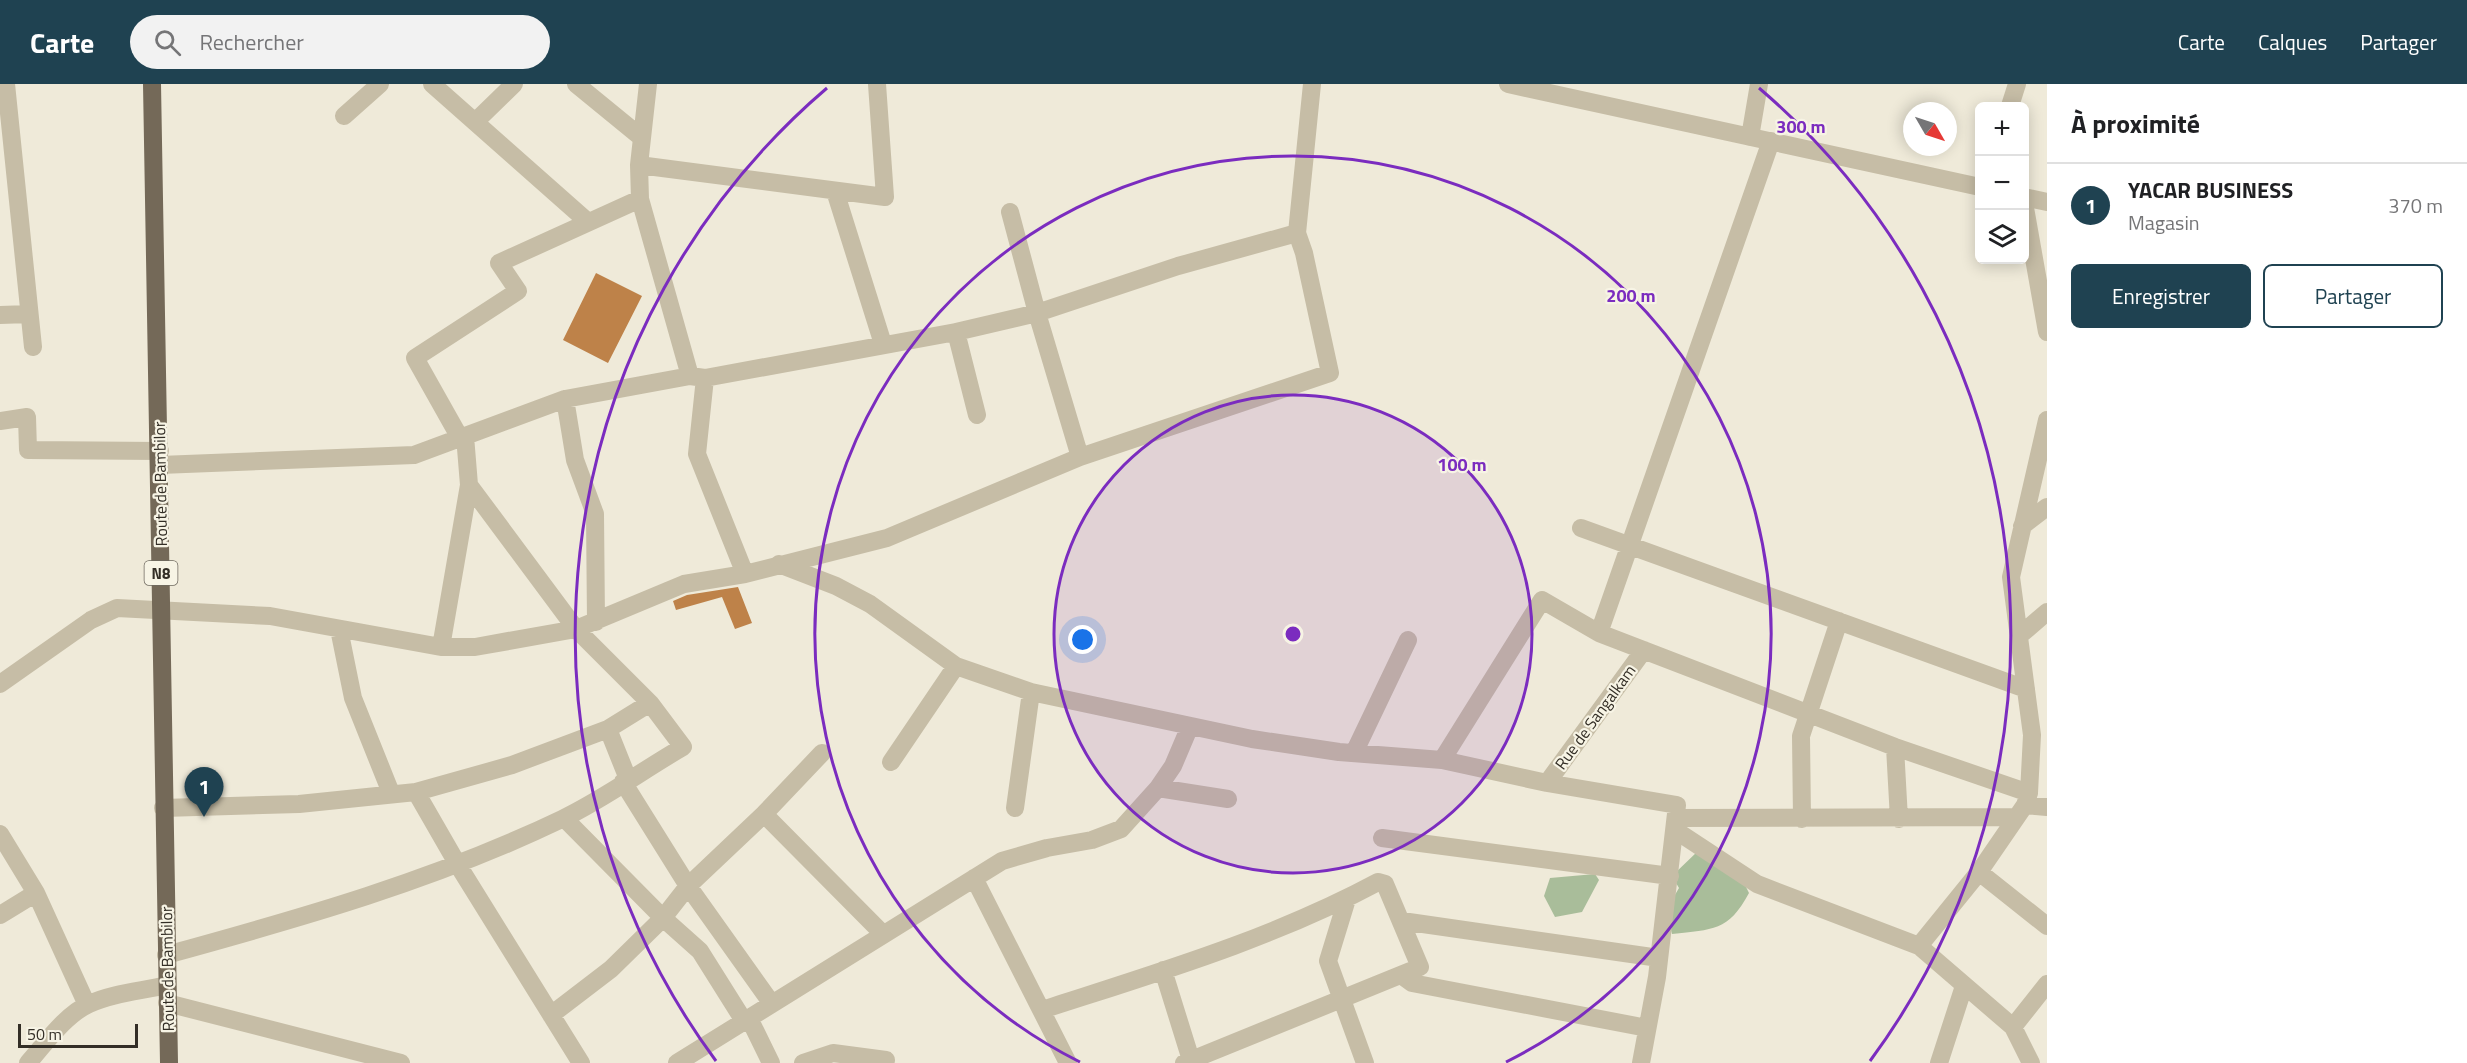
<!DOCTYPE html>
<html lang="fr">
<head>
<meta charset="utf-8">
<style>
	body { margin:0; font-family:"Titillium Web",sans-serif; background:#f2f2f2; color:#202124 }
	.controls { position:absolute; right:18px; top:18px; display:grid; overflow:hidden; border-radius:9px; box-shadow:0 3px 15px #0003 }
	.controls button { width:54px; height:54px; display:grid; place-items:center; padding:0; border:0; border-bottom:2px solid #e0e0e0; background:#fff; color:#202124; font:30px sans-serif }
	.compass { position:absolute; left:1903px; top:18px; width:54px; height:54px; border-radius:50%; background:#fff; box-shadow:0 3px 15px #0003; rotate:129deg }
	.scale { position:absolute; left:18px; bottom:15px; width:120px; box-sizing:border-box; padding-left:6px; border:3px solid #332e26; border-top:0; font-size:16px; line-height:21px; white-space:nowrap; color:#332e26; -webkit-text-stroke:4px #f7f4e5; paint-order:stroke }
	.you { position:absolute; left:1083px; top:556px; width:21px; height:21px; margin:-15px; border:4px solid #fff; border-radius:50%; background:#1a73e8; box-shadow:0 0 0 9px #1a73e833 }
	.badge { display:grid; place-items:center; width:39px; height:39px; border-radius:50%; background:#1f4251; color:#fff; font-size:20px; font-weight:700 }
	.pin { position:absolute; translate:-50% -50px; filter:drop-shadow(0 2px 3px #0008) }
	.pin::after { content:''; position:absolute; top:32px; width:21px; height:18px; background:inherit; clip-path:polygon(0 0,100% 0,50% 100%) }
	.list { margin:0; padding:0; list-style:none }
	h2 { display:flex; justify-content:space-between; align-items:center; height:78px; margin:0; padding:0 24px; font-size:26px }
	h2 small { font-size:20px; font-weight:400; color:#757577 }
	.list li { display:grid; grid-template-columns:39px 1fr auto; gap:18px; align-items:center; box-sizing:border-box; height:84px; padding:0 24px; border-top:2px solid #e0e0e0 }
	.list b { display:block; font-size:22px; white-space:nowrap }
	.list p { margin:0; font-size:20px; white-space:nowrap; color:#757577 }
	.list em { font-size:20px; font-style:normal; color:#757577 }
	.actions { display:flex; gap:12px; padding:18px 24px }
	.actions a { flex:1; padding:14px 0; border:2px solid #1f4251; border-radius:9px; text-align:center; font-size:21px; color:#1f4251 }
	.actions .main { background:#1f4251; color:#fff }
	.icon { flex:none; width:33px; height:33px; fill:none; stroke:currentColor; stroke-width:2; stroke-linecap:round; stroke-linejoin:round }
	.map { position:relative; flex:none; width:2047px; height:979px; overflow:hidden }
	header { display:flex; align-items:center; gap:36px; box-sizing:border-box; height:84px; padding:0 30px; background:#1f4251; color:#fff }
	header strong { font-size:28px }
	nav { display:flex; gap:33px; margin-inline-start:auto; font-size:21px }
	.search { width:420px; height:54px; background:#f2f2f2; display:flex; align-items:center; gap:15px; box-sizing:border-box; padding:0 21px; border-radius:33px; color:#757577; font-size:22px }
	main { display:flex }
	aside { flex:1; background:#fff }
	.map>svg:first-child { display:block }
</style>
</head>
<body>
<header>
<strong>Carte</strong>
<div class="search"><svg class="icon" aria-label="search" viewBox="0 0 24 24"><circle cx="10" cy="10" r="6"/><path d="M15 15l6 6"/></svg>Rechercher</div>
<nav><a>Carte</a><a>Calques</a><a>Partager</a></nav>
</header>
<main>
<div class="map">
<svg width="2047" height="979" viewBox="0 0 2047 979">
	<rect width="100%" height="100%" fill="#efead9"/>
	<path fill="#a9bd9a" d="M1698,767L1741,793L1749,809C1728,848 1713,845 1672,850L1666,826L1679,804L1672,792Z
		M1595,790L1599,796L1582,828L1555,833L1544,812L1550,794Z"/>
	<path fill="#be8249" d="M596,189L642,212L608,279L563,256Z
		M738,503L752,539L735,545L722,513L676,526L673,517L687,511Z"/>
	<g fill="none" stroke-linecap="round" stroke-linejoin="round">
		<path stroke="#c6bda6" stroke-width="18" d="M6,0L33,263
			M432,0L588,138
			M576,0L642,54
			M648,0L639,81L640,115L690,292
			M1508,0L1980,103
			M2010,22L2017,0
			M344,32L380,0
			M475,38L514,0
			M1750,53L1759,0
			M639,81L885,113L877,0
			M835,107L883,260
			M2024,113L2047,118
			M2024,118L2047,248
			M1010,128L1037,229L1080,373
			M0,231L29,230
			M956,248L977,331
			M705,294L697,370L745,490
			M565,315L575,376L595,430L596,538
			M0,337L27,333L28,366L160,367
			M460,354L415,274L518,207L499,179L640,115
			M160,381L414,371L565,315L690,292L705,294L956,248L1037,229L1178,182L1297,149
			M2022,442L2047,423
			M1581,444L2026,605
			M779,480L836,502L870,520L956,582L1031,608L1252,655L1339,668L1442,676L1547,699L1677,721L1657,893L1641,979
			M339,545L353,614L391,709
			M1599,549L1771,57
			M2019,552L2047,528
			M441,563L469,401L465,352
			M0,600L91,536L117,524L270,532L441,563H475L576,545L684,500L745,490L887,454L1080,373L1330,289L1304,169L1297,149L1312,0
			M608,645L628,695
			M1895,663L1899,735
			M1354,669L1408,556
			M1442,676L1542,516L1599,549L1895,663L2029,709
			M891,678L956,582
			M623,698L688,802L772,920
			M1547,699L1644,566
			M1158,704L1173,682L1190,642
			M416,708L458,781L581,979
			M2025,721L2047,723
			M163,724L299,720L416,708L512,681L608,645L650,619
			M1015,724L1031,608
			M764,730L883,850
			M564,734L663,834L700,867L744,937
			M1676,734L2017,733
			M1802,735L1801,652L1839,537
			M1675,746L1757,800L1919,862L2013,943L2031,979
			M0,750L36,809L87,921
			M1382,754L1670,792
			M1979,788L2047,842
			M974,794L1068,979
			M1347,815L1328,877L1365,979
			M0,831L36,809
			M1402,837L1659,874
			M1919,862L1979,788L2025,721L2029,709L2032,651L2011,493L2047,336
			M166,871C301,834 435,796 562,735C604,715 643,686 683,663L650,619L576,545L469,401
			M1163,886L1191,976
			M1401,891L1412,899L1647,944
			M167,919L401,979
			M1042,926C1156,889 1272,855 1378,798L1385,800L1420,883L1184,979
			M551,931L611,885L663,834L688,802L764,730L822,669
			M749,934L771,979
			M2013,943L2047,900
			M28,979C45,960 65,931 89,920C113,909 142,907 167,901
			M677,979L1002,777L1047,764L1092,756L1121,745L1158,704L1228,715
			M803,979L833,969L886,976
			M1939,979L1964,902"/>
		<path stroke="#746958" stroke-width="18" d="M152,0L169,979"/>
	</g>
	<circle cx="1293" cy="550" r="239" fill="#7b2cbf" fill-opacity=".12"/>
	<g fill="none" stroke="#7b2cbf" stroke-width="3">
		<circle cx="1293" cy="550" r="239"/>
		<path d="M1080 978A478 478 0 1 1 1506 978"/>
		<path d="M716 977A718 718 0 0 1 827 4M1759 4A718 718 0 0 1 1870 977"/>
	</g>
	<g text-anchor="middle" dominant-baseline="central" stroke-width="4.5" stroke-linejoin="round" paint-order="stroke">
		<rect fill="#f7f4e5" stroke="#6e695f" stroke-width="1.5" x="144.5" y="477" width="33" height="24" rx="4.5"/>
		<g font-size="15" font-weight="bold" fill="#332e26">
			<text x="161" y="489">N8</text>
		</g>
		<g font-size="16" fill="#332e26" stroke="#f7f4e5">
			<text transform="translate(160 400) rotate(-91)">Route de Bambilor</text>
			<text transform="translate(1595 633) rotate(-54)">Rue de Sangalkam</text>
			<text transform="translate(167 885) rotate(-91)">Route de Bambilor</text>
		</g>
	</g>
	<circle cx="1293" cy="550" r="9" fill="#7b2cbf" stroke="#f7f4e5" stroke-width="3"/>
	<g font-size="18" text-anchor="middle" font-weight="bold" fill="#7b2cbf" stroke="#f7f4e5" stroke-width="4.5" stroke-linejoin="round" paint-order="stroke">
		<text x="1801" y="49">300 m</text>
		<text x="1631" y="218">200 m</text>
		<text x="1462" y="387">100 m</text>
	</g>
</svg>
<div class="controls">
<button>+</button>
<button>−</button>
<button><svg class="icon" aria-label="layers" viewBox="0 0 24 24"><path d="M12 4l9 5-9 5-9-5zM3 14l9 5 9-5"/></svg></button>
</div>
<svg class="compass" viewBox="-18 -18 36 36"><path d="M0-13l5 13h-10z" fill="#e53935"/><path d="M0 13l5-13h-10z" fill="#757577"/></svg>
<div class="scale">50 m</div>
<div class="you"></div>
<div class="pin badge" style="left:204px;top:733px">1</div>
</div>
<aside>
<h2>À proximité<small></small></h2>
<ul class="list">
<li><span class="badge">1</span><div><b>YACAR BUSINESS</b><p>Magasin</p></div><em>370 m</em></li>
</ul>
<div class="actions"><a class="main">Enregistrer</a><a>Partager</a></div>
</aside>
</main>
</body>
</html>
